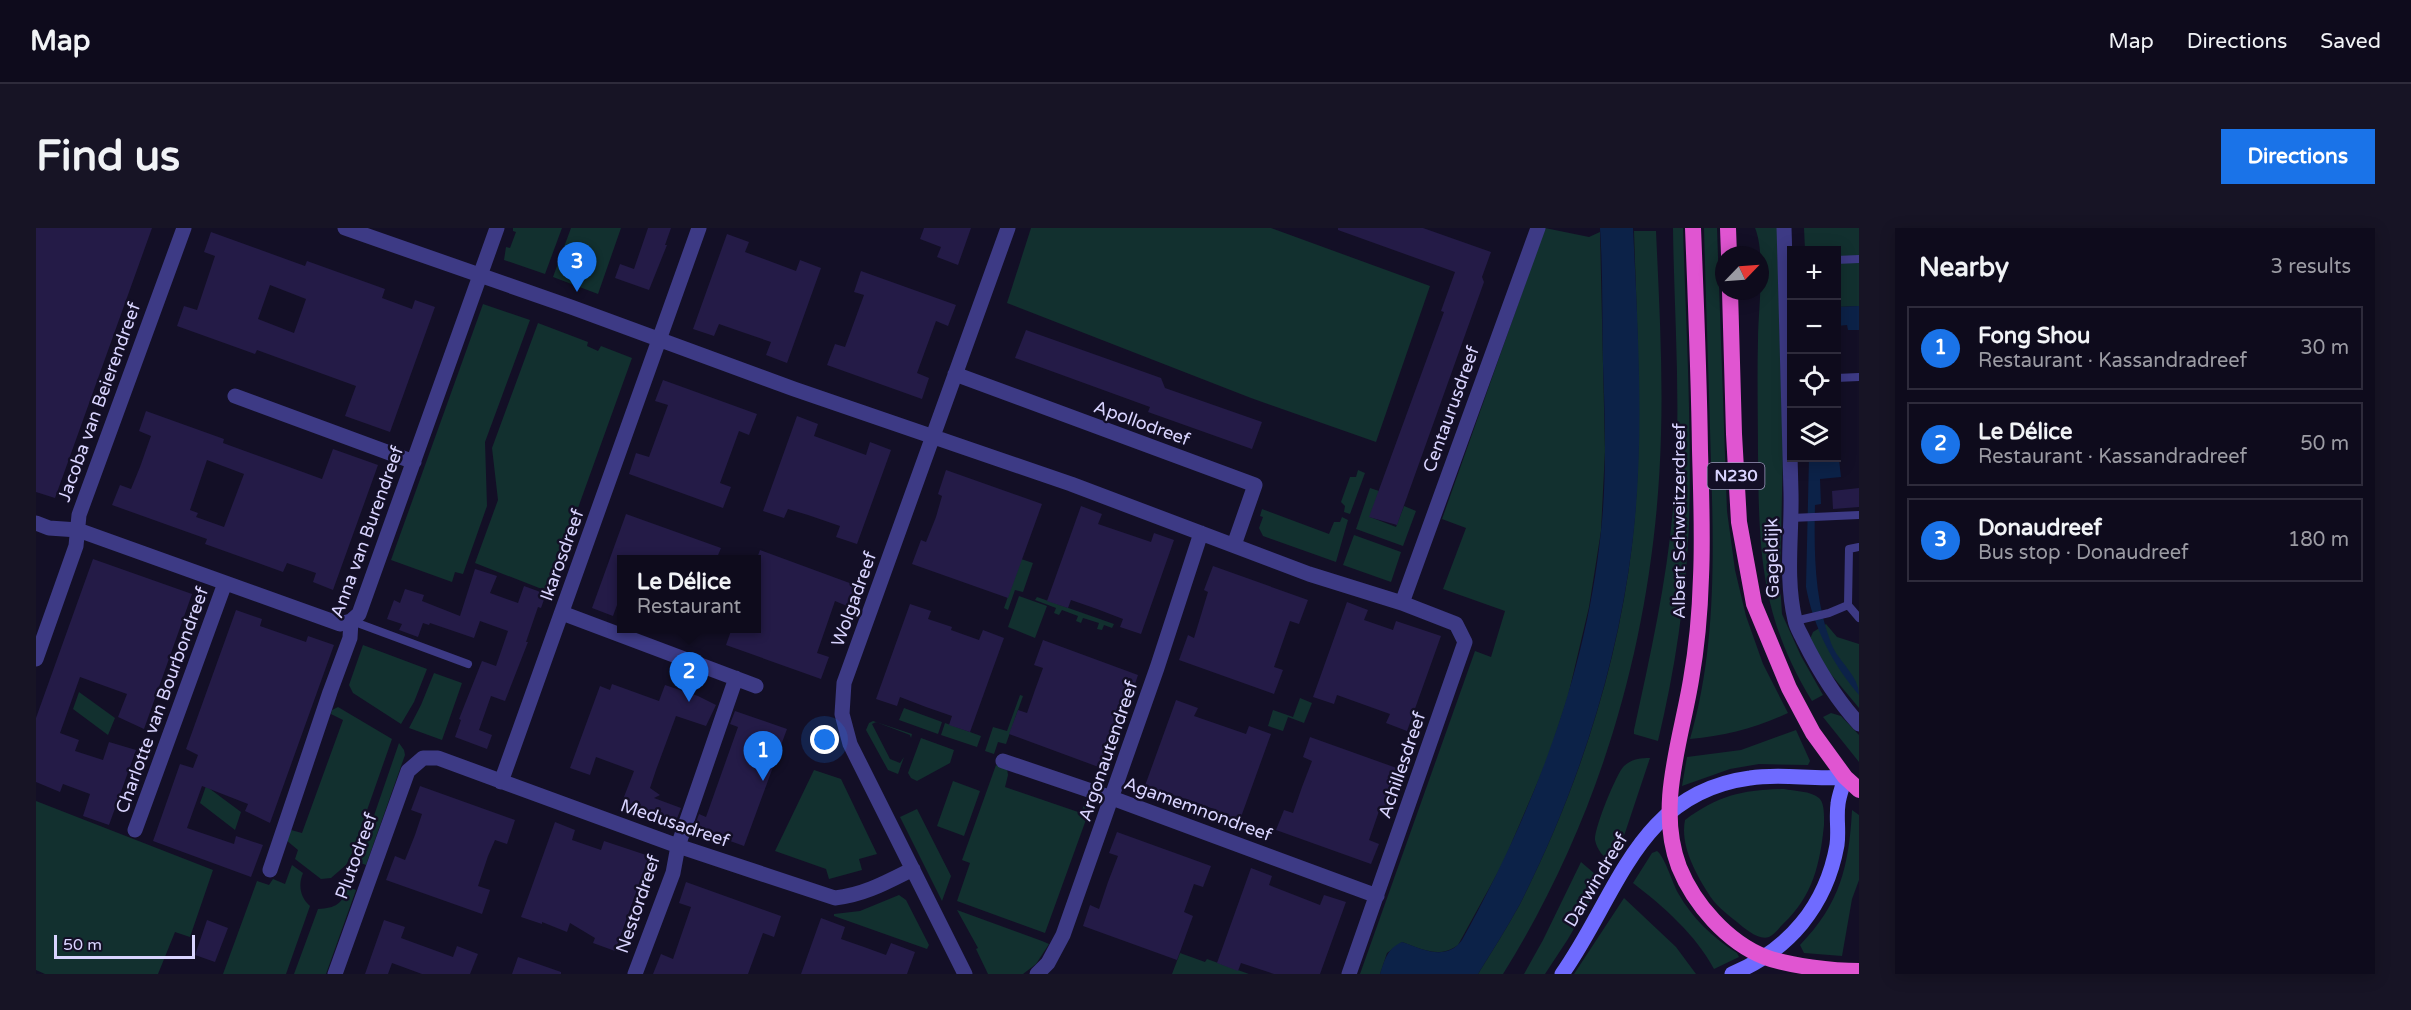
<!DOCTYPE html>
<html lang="en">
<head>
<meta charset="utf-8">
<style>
	body { margin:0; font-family:"Varela Round",sans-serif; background:#171425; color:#f1f3f6 }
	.controls { position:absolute; right:18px; top:18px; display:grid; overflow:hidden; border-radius:0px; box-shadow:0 3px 15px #0003 }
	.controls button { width:54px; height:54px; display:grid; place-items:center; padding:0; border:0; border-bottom:2px solid #2e2b3b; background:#0e0b1c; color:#f1f3f6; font:30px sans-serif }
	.compass { position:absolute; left:1679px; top:18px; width:54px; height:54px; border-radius:50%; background:#0e0b1c; box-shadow:0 3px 15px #0003; rotate:65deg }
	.scale { position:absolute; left:18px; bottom:15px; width:141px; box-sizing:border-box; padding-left:6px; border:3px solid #d9d4ff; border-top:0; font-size:16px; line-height:21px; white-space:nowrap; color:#d9d4ff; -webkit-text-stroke:4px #130f26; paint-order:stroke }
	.you { position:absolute; left:789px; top:512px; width:21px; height:21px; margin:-15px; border:4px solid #fff; border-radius:50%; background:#1a73e8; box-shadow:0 0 0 9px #1a73e833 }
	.badge { display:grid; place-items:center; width:39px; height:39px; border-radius:50%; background:#1a73e8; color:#fff; font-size:20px; font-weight:700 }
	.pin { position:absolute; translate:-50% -50px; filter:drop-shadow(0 2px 3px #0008) }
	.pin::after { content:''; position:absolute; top:32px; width:21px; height:18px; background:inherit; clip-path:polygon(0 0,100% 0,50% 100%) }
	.popup { position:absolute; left:581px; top:327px; width:144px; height:78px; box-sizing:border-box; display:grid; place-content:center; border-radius:0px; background:#0e0b1c; filter:drop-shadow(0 2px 4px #0005); font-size:20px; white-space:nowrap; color:#9b9ba3 }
	.popup b { font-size:22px; color:#f1f3f6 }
	.popup::after { content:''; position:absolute; left:50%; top:100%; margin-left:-12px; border:12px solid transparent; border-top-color:#0e0b1c }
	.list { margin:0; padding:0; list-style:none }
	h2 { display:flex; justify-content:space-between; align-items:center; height:78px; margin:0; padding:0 24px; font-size:26px }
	h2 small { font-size:20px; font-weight:400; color:#9b9ba3 }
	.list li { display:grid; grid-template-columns:39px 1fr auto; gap:18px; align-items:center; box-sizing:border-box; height:84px; margin:0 12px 12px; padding:0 12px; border:2px solid #2e2b3b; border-radius:0px }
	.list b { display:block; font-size:22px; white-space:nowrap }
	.list p { margin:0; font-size:20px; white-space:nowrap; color:#9b9ba3 }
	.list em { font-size:20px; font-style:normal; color:#9b9ba3 }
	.icon { flex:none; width:33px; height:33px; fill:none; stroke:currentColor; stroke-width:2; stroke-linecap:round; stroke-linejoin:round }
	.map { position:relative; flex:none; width:1823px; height:746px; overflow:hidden; border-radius:0px }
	header { display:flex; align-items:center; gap:36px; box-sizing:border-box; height:84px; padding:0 30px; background:#0e0b1c; border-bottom:2px solid #2e2b3b }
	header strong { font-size:28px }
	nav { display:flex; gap:33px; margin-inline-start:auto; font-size:21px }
	.intro { display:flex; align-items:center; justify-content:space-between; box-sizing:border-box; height:144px; padding:0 36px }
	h1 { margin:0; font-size:42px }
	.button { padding:15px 27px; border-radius:0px; background:#1a73e8; color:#fff; font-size:21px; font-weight:700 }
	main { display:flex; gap:36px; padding:0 36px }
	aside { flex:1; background:#0e0b1c; border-radius:0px; box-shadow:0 3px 15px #0003 }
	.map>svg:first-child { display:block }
</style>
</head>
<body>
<header>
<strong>Map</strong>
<nav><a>Map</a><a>Directions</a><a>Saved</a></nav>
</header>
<div class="intro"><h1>Find us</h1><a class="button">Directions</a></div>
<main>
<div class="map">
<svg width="1823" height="746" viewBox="0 0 1823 746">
	<rect width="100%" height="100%" fill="#130f26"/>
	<path fill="#12302f" d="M477,0H526L509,46L468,32L470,19L474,20L480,4L477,3Z
		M535,0H585L562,66L517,49Z
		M995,0H1235L1394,58L1340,214L1215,170L971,75Z
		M1509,0L1553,9L1564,4L1569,223L1565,303L1553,379L1532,468L1512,530L1467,635L1422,717C1403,731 1386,721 1366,714L1351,725L1344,746H1324L1439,423L1455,429L1469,383L1407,361L1430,300L1406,291Z
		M1637,0H1647C1650,99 1656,198 1653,296C1650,369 1639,442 1622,513L1598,506V502C1616,420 1634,339 1639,255C1645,170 1638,85 1637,0Z
		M1668,0H1681L1691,283L1699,342L1710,388L1727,436L1752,485C1720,500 1689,508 1654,511C1680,422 1678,328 1675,236C1673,157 1670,79 1668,0Z
		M1719,0H1741L1747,222L1744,354L1746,386L1765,428L1787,467L1776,473C1724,388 1723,323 1722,227C1722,189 1721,150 1722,112C1722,83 1730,26 1719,0Z
		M1768,0H1823V78L1801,79L1800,22H1769Z
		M1598,3H1620C1623,70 1627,139 1625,207C1620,398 1568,584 1467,746H1442C1456,723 1471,700 1484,676C1541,563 1581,442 1596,317C1608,213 1601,107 1598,3Z
		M447,76L494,92L449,214L451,278L427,346L419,344L416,354L355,332Z
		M502,95L552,114L551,118L562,123L565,118L596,130L520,341L524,343L516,365L439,335L462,272L456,220Z
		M1322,242L1329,245L1314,286L1308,284L1309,278L1305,274L1314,249H1320Z
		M1334,260L1343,263L1334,289L1360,299L1368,278L1380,283L1367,318L1320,301Z
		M1226,281L1293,306L1298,294H1304L1306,289L1312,292L1300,334L1227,308L1223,300L1227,289L1224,288Z
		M1318,307L1365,324L1355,354L1307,337Z
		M985,331L997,335L987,364L979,362L972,382L968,380Z
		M983,368L1011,378L999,410L972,399Z
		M1001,369L1078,396L1076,400L1068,397L1066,402L1061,401L1063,395L1047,390L1045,395L1040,393L1042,388L1026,382L1023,387L1018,385L1020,380L999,372Z
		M1790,396L1801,409L1823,416V480L1788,438L1774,411L1777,404Z
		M327,417L391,441L378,474L365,496L317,465L313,457Z
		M398,445L426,455L406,512L373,500L385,477Z
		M43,464L79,490L72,507L37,481Z
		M984,467L987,468L970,516L962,514L958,526L949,523L957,499L971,503Z
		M1264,470L1276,475L1268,495L1252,489L1247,503L1232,498L1237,482L1257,489Z
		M302,479L356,511L316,625L310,637L295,650L285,651L259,631L262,622L250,612L255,602L266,605L307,492L295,486L296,482Z
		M868,480L906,494L902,506L863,492Z
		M1795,485L1805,488L1823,507V534L1787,489Z
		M837,493L876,506L875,510L874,507L840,494L836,496L854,531L864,535L868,529L862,546L852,542L830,502L833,495Z
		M909,495L945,508L941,519L905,507Z
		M1760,502L1774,533L1772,537L1723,536L1694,541L1646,558L1651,529L1705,522Z
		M885,510L918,522L914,535L881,553L875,550L872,545Z
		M363,515L368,522L369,527L330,637L322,634Z
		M1614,530L1589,605L1575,635C1567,628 1561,622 1559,612C1558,601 1580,546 1588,538C1596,531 1604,530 1614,530Z
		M960,537L971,541L972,547L969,559L1045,585L1049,574L1056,575L1009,705L921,673L934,635L926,632Z
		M778,542L805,551L841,626L823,631L826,642L793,651L790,641L739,623Z
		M917,553L944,563L928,608L901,598Z
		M170,558L205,584L199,602L164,575Z
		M1748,561C1758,563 1775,563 1783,570C1789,575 1788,590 1788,597C1784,636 1777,668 1747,696C1743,700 1738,707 1733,709C1723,713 1708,700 1701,694C1691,686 1678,676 1672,665C1659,644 1644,617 1649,592C1683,567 1707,562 1748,561Z
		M0,573L177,642L154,709L139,704L122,746H9L0,742Z
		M881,581L915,648L906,673L864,589Z
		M1816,582L1823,587V652L1816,671L1806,728L1768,725L1764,717C1804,676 1813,638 1816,582Z
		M1621,623C1629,629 1636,654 1642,665C1657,691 1676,709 1701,725L1703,729L1678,741C1660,707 1627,678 1597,655L1616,625Z
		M1545,634L1566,652L1532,711L1509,746H1488L1507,712Z
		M256,637L267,645C262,657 264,669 274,678L250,746H187L221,653L233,657L237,651L249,656Z
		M312,659L320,662L290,746H258L282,681C300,680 306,676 312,659Z
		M863,667L870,672L893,717L891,721L798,688V686L824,683Z
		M1588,670L1640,719L1660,746H1538Z
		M921,682L1006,713L1013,716L1000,736L987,746H952L940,721L942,720Z
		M1144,725L1169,734L1171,731L1213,746H1136Z"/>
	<path fill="#0c2248" d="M1564,0H1597C1602,104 1609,215 1596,318C1580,443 1541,563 1484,676C1471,700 1456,723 1442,746H1344C1349,731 1351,721 1366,714C1386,721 1410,734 1426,712C1496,586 1550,449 1565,303C1571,248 1569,191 1567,136C1566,91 1567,45 1564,0Z
		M1823,78V102H1812L1811,97L1801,98V79Z
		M1773,230L1803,232L1805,249L1784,251L1785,276L1779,277C1778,323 1778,371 1795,415C1802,434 1823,447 1823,467C1797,437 1777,398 1770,359Z"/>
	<path fill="#241b47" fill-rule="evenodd" d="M0,0H116L19,270L0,264Z
		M612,0H635L629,17H631L613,62L579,50L584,36L598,41Z
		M888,0H935L922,37L901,29L905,19L884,11Z
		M1302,0H1387L1455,24L1446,49L1448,54L1361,297L1333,289L1408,84L1405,83L1419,44L1302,2Z
		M175,4L269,38L271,33L349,61L346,70L376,81L379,72L399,79L354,204L309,188L320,158L221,122L219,126L141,98L148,78L161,82L179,28L168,24ZM234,57L270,71L258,105L222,91Z
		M691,6L713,14L709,24L760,43L764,32L785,40L751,135L730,127L735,114L706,104L683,96L678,108L657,101Z
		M825,43L920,77L912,98L900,93L881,145L893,150L886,171L791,137L799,116L809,119L828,67L818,64Z
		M990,102L1125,150L1129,160L1226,194L1216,221L1112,184L1114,179L979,130Z
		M627,152L721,186L713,207L703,203L684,255L695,259L687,280L593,246L600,225L613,229L632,177L619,173Z
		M110,183L188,211L187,215L286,251L297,221L342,237L297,362L277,354L280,345L251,335L247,344L169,316L171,311L76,277L84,257L95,261L104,239L115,208L103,203ZM171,232L208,246L188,299L160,289L162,285L154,282Z
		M761,188L782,196L778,208L830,227L834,214L855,222L821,316L800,309L804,298L772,287L752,281L748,290L727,283Z
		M910,242L1006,276L972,370L876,336L885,312L890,314L900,289L906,268L902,266Z
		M1823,260V279L1797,281L1796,263Z
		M1045,278L1066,286L1062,296L1115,314L1118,305L1138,312L1105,406L1084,399L1087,391L1061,381L1035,372L1032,380L1011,373Z
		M590,286L685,320L680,332H585V366L577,388L556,380Z
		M724,322L819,357L811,378L799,373L781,425L793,429L785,451L690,417L696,400H712L720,403V333Z
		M57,331L156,366L108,501L82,489L91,466L44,449L24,505L43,512L39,523L67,532L73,514L100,522L73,597L47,588L54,566L27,556L24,564L0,554V490Z
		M1177,338L1272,372L1263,396L1254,393L1238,439L1247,442L1238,466L1143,432L1152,407L1158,410L1172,364L1168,362Z
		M439,341L461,348L454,365L482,375L488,358L510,366L505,380L502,379L490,414H492L469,473L455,468L443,502L456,507L451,521L419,509L425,492L423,491L446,433L460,438L472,403L444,393L438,410L394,395L393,397L387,395L382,409L363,402L366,396L351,391L358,372L364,375L369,361L388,367L386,373L424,388Z
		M1311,374L1332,382L1328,392L1357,402L1360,393L1405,408L1371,503L1350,495L1354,486L1301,467L1298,476L1277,469Z
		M874,376L895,383L892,391L916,399L915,402L943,412L947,402L968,410L934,504L913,497L916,488L890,479L864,469L861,478L840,471Z
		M200,382L226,391L224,398L270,414L272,408L298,417L234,595L209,583L212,576L166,558L151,600L198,616L200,608L227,617L215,649L117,613L144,536L157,540L162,527L150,521Z
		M1007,412L1102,447L1094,471L1089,469L1079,494L1073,515L1077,516L1068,541L973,506L982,482L991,485L999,462L1007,440L998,437Z
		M576,456L623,473L629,457L662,468L680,477L670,498L640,488L620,542L614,560L624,567L618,570L645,580L640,593L604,579L605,576L600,579L586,574L598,543L560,529L554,547L534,540L564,458L574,462Z
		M1140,472L1162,480L1158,488L1210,506L1213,498L1235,506L1201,600L1179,593L1183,583L1159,574L1131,565L1128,574L1106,566Z
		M699,483L751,501L708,618L658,600L663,586L670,589L702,499L694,496Z
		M1274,509L1369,543L1353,587L1343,583L1333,612L1343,616L1335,636L1240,602L1248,582L1257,585L1266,559L1276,533L1267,529Z
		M384,558L479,592L471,616L459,612L452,628L442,658L454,662L446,686L350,652L359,628L369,632L379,607L386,586L375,582Z
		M519,594L539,602L536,612L565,622L568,613L613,628L579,723L557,715L559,710L534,695L531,704L506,694V696L485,689Z
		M1081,604L1175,638L1167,659L1158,656L1148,684L1157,688L1141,732L1047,698L1054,677L1063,681L1072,654L1082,628L1073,625Z
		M1215,640L1236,648L1233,657L1284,677L1288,667L1310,674L1284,746H1238L1205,735L1202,743L1181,735Z
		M650,654L745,688L738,709L727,705L712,746H617L625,726L637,731L655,679L643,675Z
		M785,690L809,699L805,711L828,719L850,727L855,715L879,724L871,746H765Z
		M171,692L192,700L179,734L159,727Z
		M348,692L369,699L365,710L417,729L421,718L442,726L434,746H386L356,735L352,746H329Z
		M482,729L525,744V746H476Z"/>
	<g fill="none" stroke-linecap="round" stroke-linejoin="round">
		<path stroke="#3d3a85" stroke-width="8" d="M1800,32L1823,31
			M1800,150L1823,149
			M1755,290L1823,287
			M1823,319L1813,321L1812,377L1823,390
			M316,393L432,436
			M1759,393L1793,385L1812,377"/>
		<path stroke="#3d3a85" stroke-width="15" d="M309,0L535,79L758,161L1035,256L1273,346L1366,375L1420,396L1429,414L1313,746
			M1748,0C1751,88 1753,176 1755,265C1756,307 1749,350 1759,392C1760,399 1765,406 1768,413C1783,443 1800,471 1823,496
			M919,146L1219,257L1198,317
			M199,168L378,234
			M0,295L13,300L42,302L304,396L315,393
			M1366,375L1502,0
			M526,385L720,458
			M0,431L40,318L43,287L148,0
			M967,533L1076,570L1341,668
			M465,554L663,0
			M99,602L189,355
			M234,642L294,464L314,410L315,393L323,386L461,0
			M299,746L372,543L387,530H402L642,618L799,670C828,667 851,654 877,641
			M599,746L637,645L642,618L700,450
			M929,746L814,516L806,486L808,455L972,0
			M1001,746L1012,735L1027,707L1121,440L1165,305"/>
		<path stroke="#6f6bff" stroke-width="15" d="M1526,746C1582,667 1601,565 1714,550C1745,545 1777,552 1809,549C1807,558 1803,567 1802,576C1800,589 1803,603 1801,617C1790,678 1753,722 1696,746"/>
		<path stroke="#e055d1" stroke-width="16" d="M1657,0C1660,74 1663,148 1664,222C1665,264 1667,307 1665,349C1664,383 1661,418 1655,452C1645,513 1620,579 1643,639C1658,676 1691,714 1729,729C1753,738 1798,743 1823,743
			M1692,0L1693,27
			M1694,63L1698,206L1703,294L1718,376L1753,460L1777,505L1809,549L1823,562"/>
	</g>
	<g text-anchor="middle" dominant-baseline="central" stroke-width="5" stroke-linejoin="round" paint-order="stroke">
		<rect fill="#130f26" stroke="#9e99be" stroke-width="1.5" x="1671.5" y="235" width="57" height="26" rx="4.5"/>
		<g font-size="16" font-weight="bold" fill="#d9d4ff">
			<text x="1700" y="248">N230</text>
		</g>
		<g font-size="18" fill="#d9d4ff" stroke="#130f26">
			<text transform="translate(63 174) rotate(-70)">Jacoba van Beierendreef</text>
			<text transform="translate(1415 181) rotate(-70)">Centaurusdreef</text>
			<text transform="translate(1106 195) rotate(20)">Apollodreef</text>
			<text transform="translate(1643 293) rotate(-90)">Albert Schweitzerdreef</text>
			<text transform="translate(331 304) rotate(-70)">Anna van Burendreef</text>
			<text transform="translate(526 327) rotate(-70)">Ikarosdreef</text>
			<text transform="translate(1736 330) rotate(-91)">Gageldijk</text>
			<text transform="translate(818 371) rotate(-70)">Wolgadreef</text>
			<text transform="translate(126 472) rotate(-70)">Charlotte van Bourbondreef</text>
			<text transform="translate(1072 523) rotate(-71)">Argonautendreef</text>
			<text transform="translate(1366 537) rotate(-71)">Achillesdreef</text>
			<text transform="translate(1162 581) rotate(20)">Agamemnondreef</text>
			<text transform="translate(639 595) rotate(19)">Medusadreef</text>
			<text transform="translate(320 628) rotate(-70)">Plutodreef</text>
			<text transform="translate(1560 652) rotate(-59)">Darwindreef</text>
			<text transform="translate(602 676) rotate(-71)">Nestordreef</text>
		</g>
	</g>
</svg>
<div class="controls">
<button>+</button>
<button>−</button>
<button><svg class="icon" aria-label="locate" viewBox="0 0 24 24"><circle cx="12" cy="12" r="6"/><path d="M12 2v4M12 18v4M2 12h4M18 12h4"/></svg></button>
<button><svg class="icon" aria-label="layers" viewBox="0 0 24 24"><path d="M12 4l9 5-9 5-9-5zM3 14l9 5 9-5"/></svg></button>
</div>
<svg class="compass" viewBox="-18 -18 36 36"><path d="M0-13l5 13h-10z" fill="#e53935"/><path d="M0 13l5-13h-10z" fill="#9b9ba3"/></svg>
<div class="scale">50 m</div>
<div class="you"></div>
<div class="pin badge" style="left:727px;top:553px">1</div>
<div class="pin badge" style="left:653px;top:474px">2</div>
<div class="popup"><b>Le Délice</b>Restaurant</div>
<div class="pin badge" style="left:541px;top:64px">3</div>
</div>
<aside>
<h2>Nearby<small>3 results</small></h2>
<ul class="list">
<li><span class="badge">1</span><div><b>Fong Shou</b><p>Restaurant · Kassandradreef</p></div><em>30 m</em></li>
<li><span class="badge">2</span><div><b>Le Délice</b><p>Restaurant · Kassandradreef</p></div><em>50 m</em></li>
<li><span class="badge">3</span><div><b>Donaudreef</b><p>Bus stop · Donaudreef</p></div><em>180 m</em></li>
</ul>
</aside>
</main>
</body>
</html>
